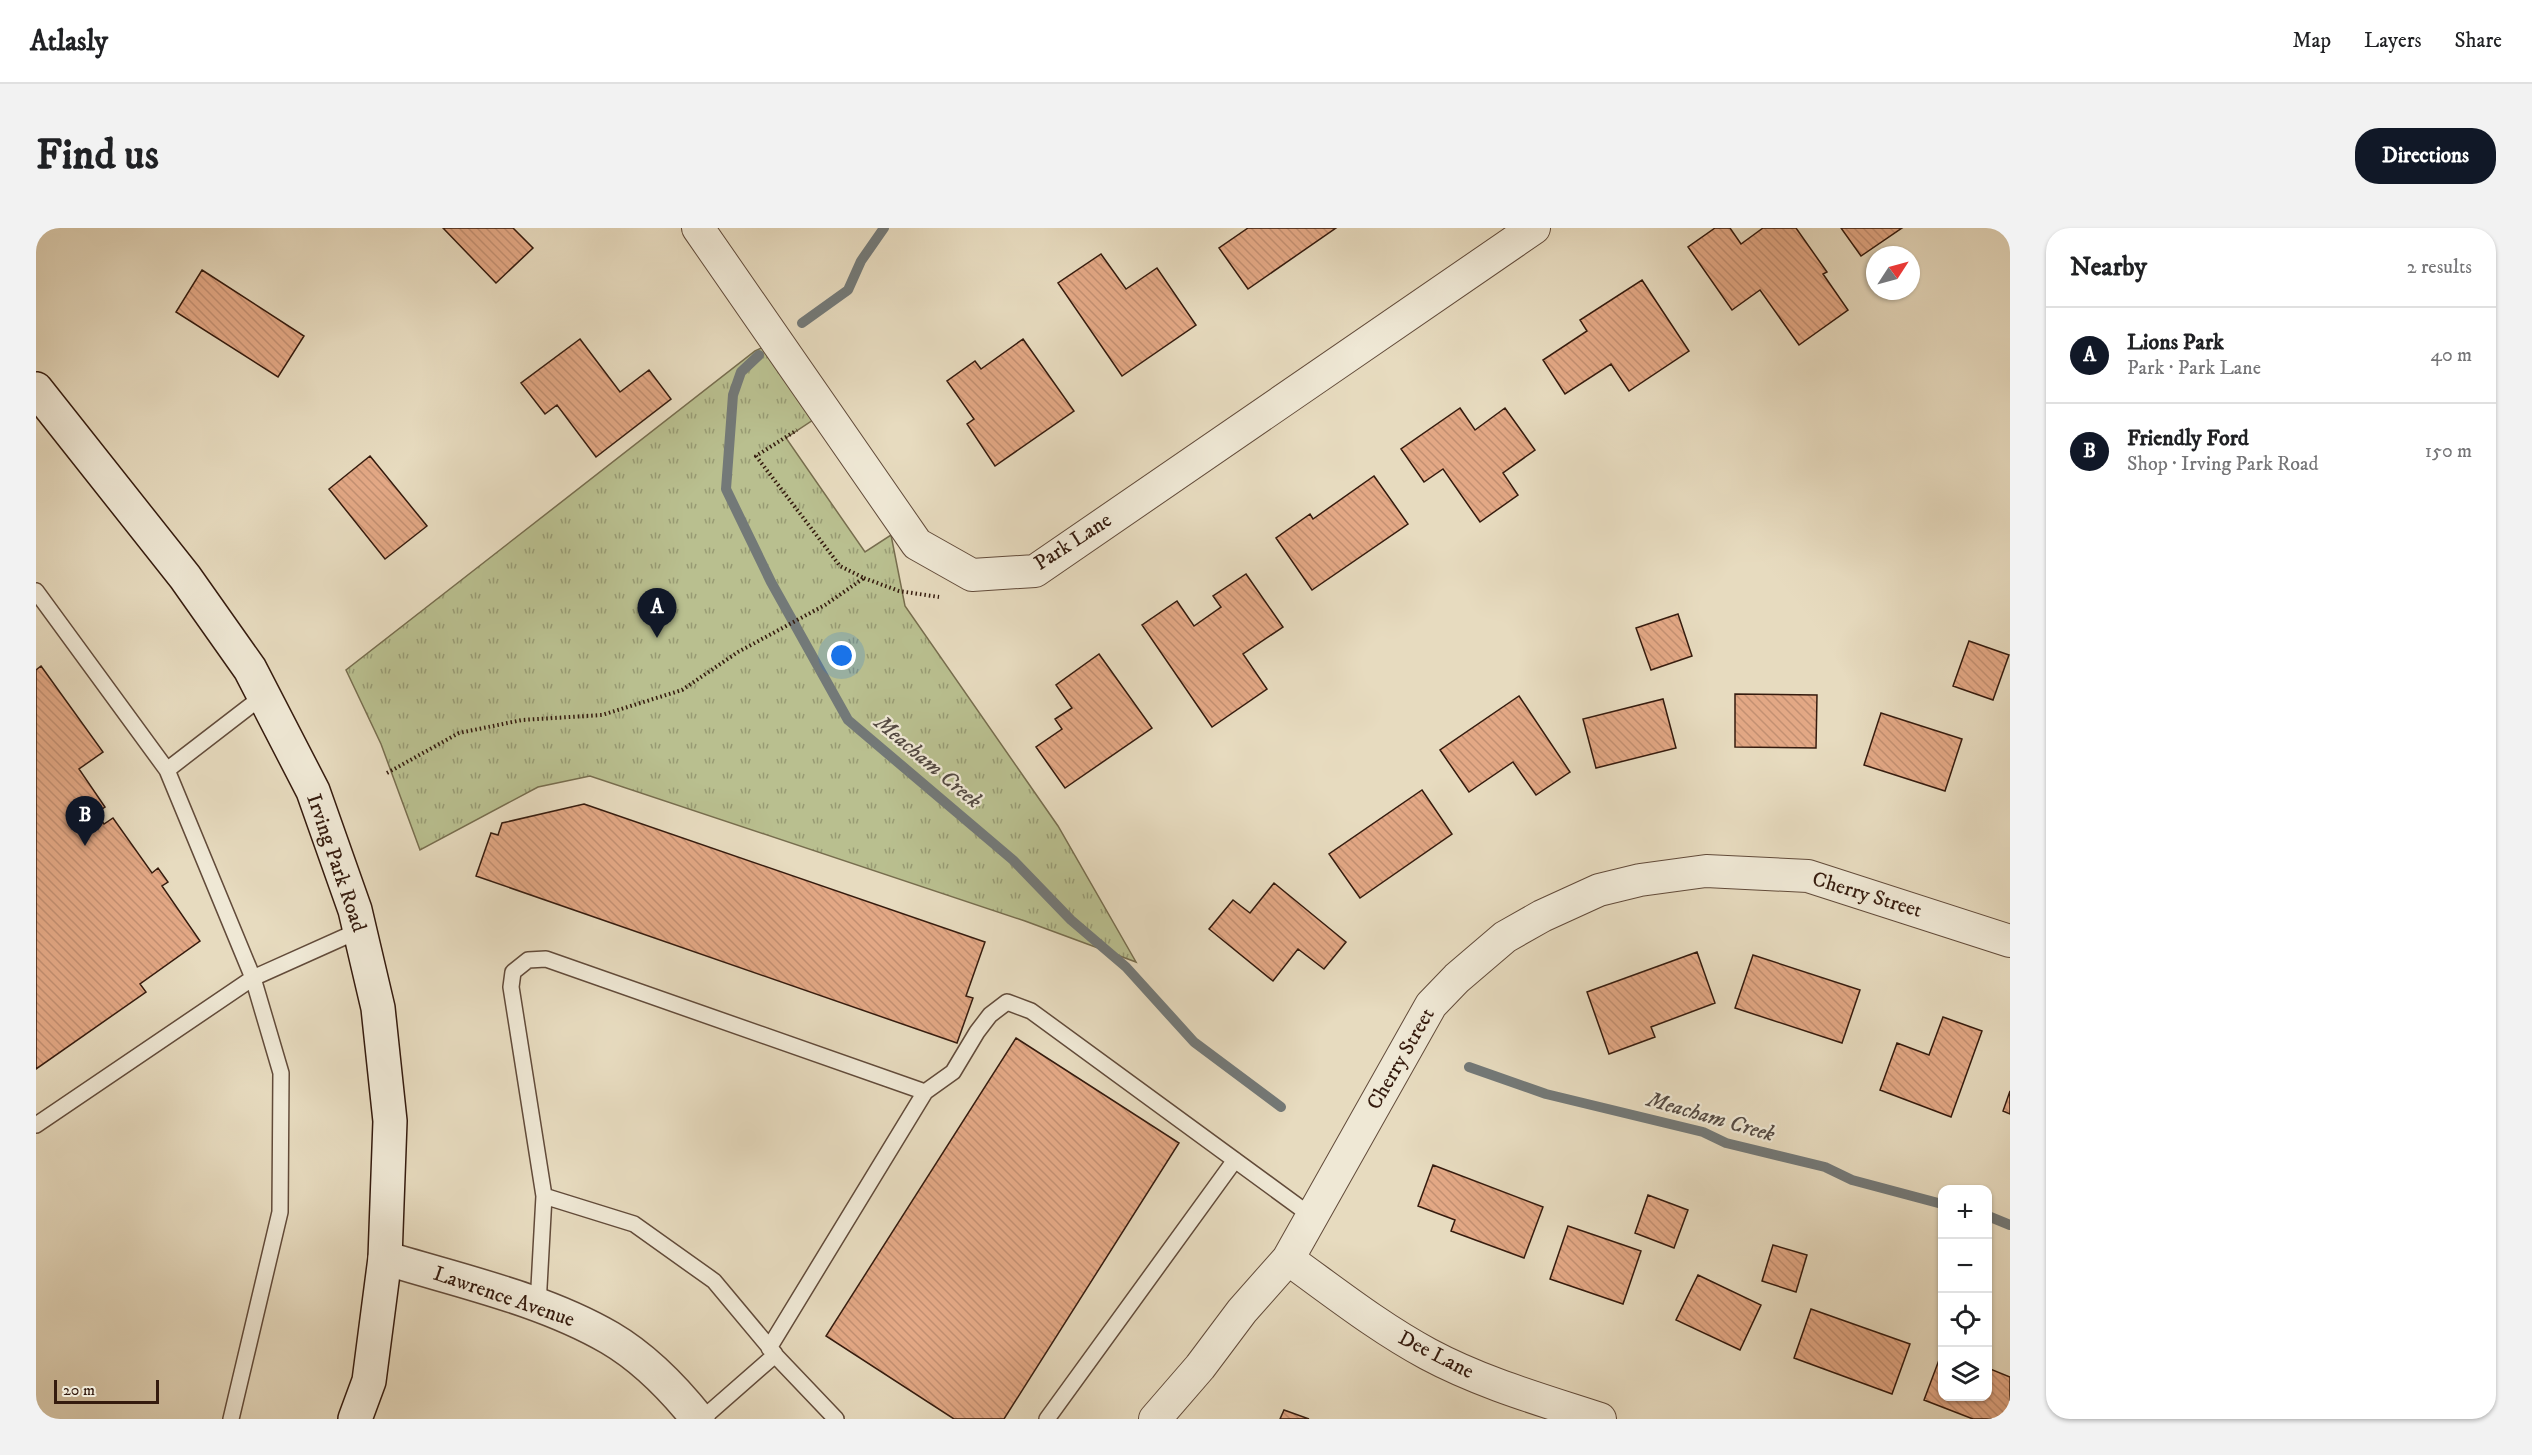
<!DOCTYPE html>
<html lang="en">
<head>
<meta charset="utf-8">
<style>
	body { margin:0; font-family:"IM FELL DW Pica",serif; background:#f2f2f2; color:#202124 }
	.controls { position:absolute; right:18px; bottom:18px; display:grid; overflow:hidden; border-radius:12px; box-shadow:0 2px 4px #0004 }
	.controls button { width:54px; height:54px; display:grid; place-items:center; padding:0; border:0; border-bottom:2px solid #e0e0e0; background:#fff; color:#202124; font:30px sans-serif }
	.compass { position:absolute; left:1830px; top:18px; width:54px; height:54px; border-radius:50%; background:#fff; box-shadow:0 2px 4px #0004; rotate:54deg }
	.scale { position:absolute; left:18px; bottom:15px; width:105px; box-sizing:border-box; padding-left:6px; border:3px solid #351b0e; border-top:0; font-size:16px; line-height:21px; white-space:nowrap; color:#351b0e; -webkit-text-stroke:4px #efe8d5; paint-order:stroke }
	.you { position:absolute; left:806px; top:428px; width:21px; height:21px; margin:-15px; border:4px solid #fff; border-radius:50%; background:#1a73e8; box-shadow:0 0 0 9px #1a73e833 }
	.badge { display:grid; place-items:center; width:39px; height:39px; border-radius:50%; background:#111827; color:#fff; font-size:20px; font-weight:700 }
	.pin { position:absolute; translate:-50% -50px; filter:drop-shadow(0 2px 3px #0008) }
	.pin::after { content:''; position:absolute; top:32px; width:21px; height:18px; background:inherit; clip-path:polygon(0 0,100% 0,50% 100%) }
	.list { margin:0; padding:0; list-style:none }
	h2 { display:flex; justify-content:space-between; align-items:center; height:78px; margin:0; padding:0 24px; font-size:26px }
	h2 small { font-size:20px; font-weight:400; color:#757577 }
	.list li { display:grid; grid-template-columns:39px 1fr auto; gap:18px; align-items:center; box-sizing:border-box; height:96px; padding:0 24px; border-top:2px solid #e0e0e0 }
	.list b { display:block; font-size:22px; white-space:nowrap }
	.list p { margin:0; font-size:20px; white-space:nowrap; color:#757577 }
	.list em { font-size:20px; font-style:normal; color:#757577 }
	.icon { flex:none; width:33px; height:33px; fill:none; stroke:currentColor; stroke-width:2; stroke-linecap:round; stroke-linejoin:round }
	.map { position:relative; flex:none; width:1974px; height:1191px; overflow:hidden; border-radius:24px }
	header { display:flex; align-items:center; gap:36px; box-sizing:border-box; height:84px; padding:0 30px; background:#fff; border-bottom:2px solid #e0e0e0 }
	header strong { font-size:28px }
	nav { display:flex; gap:33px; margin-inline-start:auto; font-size:21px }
	.intro { display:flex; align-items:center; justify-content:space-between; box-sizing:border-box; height:144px; padding:0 36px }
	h1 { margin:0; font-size:42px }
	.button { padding:15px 27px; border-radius:24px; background:#111827; color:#fff; font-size:21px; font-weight:700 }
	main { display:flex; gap:36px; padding:0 36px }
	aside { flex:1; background:#fff; border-radius:24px; box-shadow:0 2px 4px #0004 }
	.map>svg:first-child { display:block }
</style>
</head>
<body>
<header>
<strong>Atlasly</strong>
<nav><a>Map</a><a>Layers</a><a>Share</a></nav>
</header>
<div class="intro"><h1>Find us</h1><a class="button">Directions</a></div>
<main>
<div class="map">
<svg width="1974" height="1191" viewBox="0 0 1974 1191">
	<defs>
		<pattern id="grass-tufts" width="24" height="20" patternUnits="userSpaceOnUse" patternTransform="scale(1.5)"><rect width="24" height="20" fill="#b9bf8f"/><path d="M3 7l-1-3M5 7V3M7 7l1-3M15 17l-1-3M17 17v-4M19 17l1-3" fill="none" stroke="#979a73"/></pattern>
		<pattern id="building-back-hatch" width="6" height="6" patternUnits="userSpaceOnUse" patternTransform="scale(1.5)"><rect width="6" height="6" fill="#e3a885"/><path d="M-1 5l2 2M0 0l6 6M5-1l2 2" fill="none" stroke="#c39072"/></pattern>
	</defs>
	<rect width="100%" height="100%" fill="#e7dbbf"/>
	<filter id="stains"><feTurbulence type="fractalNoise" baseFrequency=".00333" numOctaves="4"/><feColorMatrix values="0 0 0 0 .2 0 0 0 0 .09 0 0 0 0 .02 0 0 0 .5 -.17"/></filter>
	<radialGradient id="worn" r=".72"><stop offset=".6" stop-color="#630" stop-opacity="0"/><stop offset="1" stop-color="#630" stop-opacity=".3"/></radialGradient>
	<path fill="url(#grass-tufts)" stroke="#776d4e" stroke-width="1.5" d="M740,113L789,184L750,210L829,324L855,307L869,378L1022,598L1100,734L989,693L554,548L502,559L384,622L345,516L310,442L719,123Z"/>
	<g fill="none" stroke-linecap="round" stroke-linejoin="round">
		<path stroke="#737978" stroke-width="10" d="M766,95L812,62L825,33L848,0
			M723,127L705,144L697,167L690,261L735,354L812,492L977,632L1035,692L1090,739L1158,814L1245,879
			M1433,839L1510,866L1667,904L1690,915L1789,939L1816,952L1906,976
			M1952,988L1974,997"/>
	</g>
	<path fill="url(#building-back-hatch)" stroke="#351b0e" stroke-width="1.5" d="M407,0H477L497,20L460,55Z
		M1212,0H1300L1212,61L1183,20Z
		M1679,0H1694L1705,16L1727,0H1760L1791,44L1787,46L1812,82L1763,117L1724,62L1696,82L1652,19Z
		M1805,0H1866L1825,28Z
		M1065,26L1090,61L1121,40L1160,97L1086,148L1022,55Z
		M166,42L268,108L242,149L140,84Z
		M1606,52L1653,123L1593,163L1575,136L1529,166L1507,132L1551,103L1544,92Z
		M544,111L584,164L613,142L635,171L560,229L521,177L509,186L485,155Z
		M987,111L1038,183L959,238L931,196L938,191L911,153L939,133L945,141Z
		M1424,180L1439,202L1469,180L1499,222L1467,245L1482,267L1444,294L1407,241L1388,254L1365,221Z
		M334,228L391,298L349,331L293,261Z
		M1338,248L1372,296L1276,362L1240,310L1274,286L1277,291Z
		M1210,346L1247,399L1207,426L1231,461L1176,499L1106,397L1141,373L1158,398L1185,379L1177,368Z
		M1642,386L1656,428L1615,442L1600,400Z
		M1933,413L1973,427L1957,472L1917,458Z
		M1063,426L1116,500L1029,560L1000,519L1026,501L1019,491L1036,480L1020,457Z
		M5,438L67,524L43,541L69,579L60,585L68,596L77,590L116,645L122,640L132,654L126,658L164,713L104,756L110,764L0,841V442Z
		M1699,466L1781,467L1780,520L1699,519Z
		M1483,468L1534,544L1500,567L1477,534L1433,564L1404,522Z
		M1627,471L1640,520L1560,540L1547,491Z
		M1845,485L1926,511L1909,563L1828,537Z
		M1386,562L1416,606L1324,670L1293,626Z
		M548,576L949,714L930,768L937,770L921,815L440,648L455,605L462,607L466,595Z
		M1238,655L1310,714L1288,741L1262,721L1237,753L1173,701L1197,672L1214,685Z
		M1661,724L1679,775L1615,799L1619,809L1573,826L1551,764Z
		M1717,727L1824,762L1806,815L1699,780Z
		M1907,789L1946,803L1915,889L1844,862L1861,815L1893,827Z
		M980,810L1143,915L968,1191H918L790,1108Z
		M1974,863V886L1967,883Z
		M1397,937L1507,979L1488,1030L1415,1003L1419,992L1382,978Z
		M1612,967L1652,982L1638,1020L1599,1005Z
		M1532,998L1605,1023L1587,1076L1514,1051Z
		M1737,1017L1771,1027L1760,1064L1726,1053Z
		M1662,1047L1725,1077L1704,1122L1640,1092Z
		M1775,1081L1874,1116L1856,1166L1758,1130Z
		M1906,1124V1168H1952V1140L1974,1149V1191H1937L1888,1172Z
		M1248,1182L1273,1191H1244Z"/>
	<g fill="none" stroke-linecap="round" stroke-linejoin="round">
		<defs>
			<path id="service" d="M0,363L131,542
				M0,897L217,750L324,702
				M508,968L598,996L678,1053L739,1126
				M502,1077L508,968L475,759L477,744L492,732L510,731L889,864L917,844L941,804L954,787L971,774L995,783L1274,987
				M733,1120L889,864
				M195,1191L244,984L245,845L217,750L131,542L227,468
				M666,1191L739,1127L800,1191
				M1011,1191L1199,932"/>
			<path id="minor" d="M662,0L881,316L936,347L999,343L1498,0
				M1252,1031C1298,1064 1342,1099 1392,1126C1446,1155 1506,1172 1564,1191
				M1119,1191L1164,1139L1206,1083L1252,1031L1395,777L1421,750L1469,709L1506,688L1563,662L1604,652L1670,643L1772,648L1974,713"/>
			<path id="tertiary" d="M349,1030C424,1053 507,1071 574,1110C608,1130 638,1161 662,1191"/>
			<path id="secondary" d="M0,161L149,349L214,441L277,563L319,682L342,780L354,893L349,1030L333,1153L319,1191"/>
		</defs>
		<use href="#service" stroke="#624b3a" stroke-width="18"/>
		<use href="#minor" stroke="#624b3a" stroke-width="34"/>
		<use href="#tertiary" stroke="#624b3a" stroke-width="36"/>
		<use href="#secondary" stroke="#351b0e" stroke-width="36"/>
		<path stroke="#351b0e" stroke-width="4" stroke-dasharray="1.5 3" stroke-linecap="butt" d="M828,350L863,363L903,369
			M351,545L423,505L486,492L566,487L646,462L702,424L789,377L828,350L804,338L720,228L761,202"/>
		<use href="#service" stroke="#efe8d5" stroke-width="15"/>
		<use href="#minor" stroke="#efe8d5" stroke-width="32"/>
		<use href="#tertiary" stroke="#efe8d5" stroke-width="33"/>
		<use href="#secondary" stroke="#efe8d5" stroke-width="33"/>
	</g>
	<g text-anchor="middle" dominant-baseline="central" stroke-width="4.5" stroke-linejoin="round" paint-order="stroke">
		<g font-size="21" fill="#351b0e" stroke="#efe8d5">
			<text transform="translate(1037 314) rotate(-33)">Park Lane</text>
			<text transform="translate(300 635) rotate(71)">Irving Park Road</text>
			<text transform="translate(1831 667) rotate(17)">Cherry Street</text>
			<text transform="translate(1365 831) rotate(-60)">Cherry Street</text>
			<text transform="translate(468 1069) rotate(19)">Lawrence Avenue</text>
			<text transform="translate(1400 1127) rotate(27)">Dee Lane</text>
		</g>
		<g font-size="22" font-style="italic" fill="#544a43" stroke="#efe8d5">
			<text transform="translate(892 534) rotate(40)">Meacham Creek</text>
			<text transform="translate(1675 889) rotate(16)">Meacham Creek</text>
		</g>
	</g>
	<rect width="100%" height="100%" filter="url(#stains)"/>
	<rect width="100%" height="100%" fill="url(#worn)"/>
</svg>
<div class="controls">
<button>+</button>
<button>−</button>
<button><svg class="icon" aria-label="locate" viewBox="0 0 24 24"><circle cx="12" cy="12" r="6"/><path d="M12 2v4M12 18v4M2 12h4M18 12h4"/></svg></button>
<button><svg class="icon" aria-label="layers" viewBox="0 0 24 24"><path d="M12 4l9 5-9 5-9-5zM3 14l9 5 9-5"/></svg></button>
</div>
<svg class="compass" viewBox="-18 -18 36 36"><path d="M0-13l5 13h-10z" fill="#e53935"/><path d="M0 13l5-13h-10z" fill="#757577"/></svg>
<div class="scale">20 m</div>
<div class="you"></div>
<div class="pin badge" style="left:621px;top:410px">A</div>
<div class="pin badge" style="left:49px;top:618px">B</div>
</div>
<aside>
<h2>Nearby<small>2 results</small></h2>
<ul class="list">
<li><span class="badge">A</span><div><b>Lions Park</b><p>Park · Park Lane</p></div><em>40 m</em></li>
<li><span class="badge">B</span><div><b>Friendly Ford</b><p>Shop · Irving Park Road</p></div><em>150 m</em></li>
</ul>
</aside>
</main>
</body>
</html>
